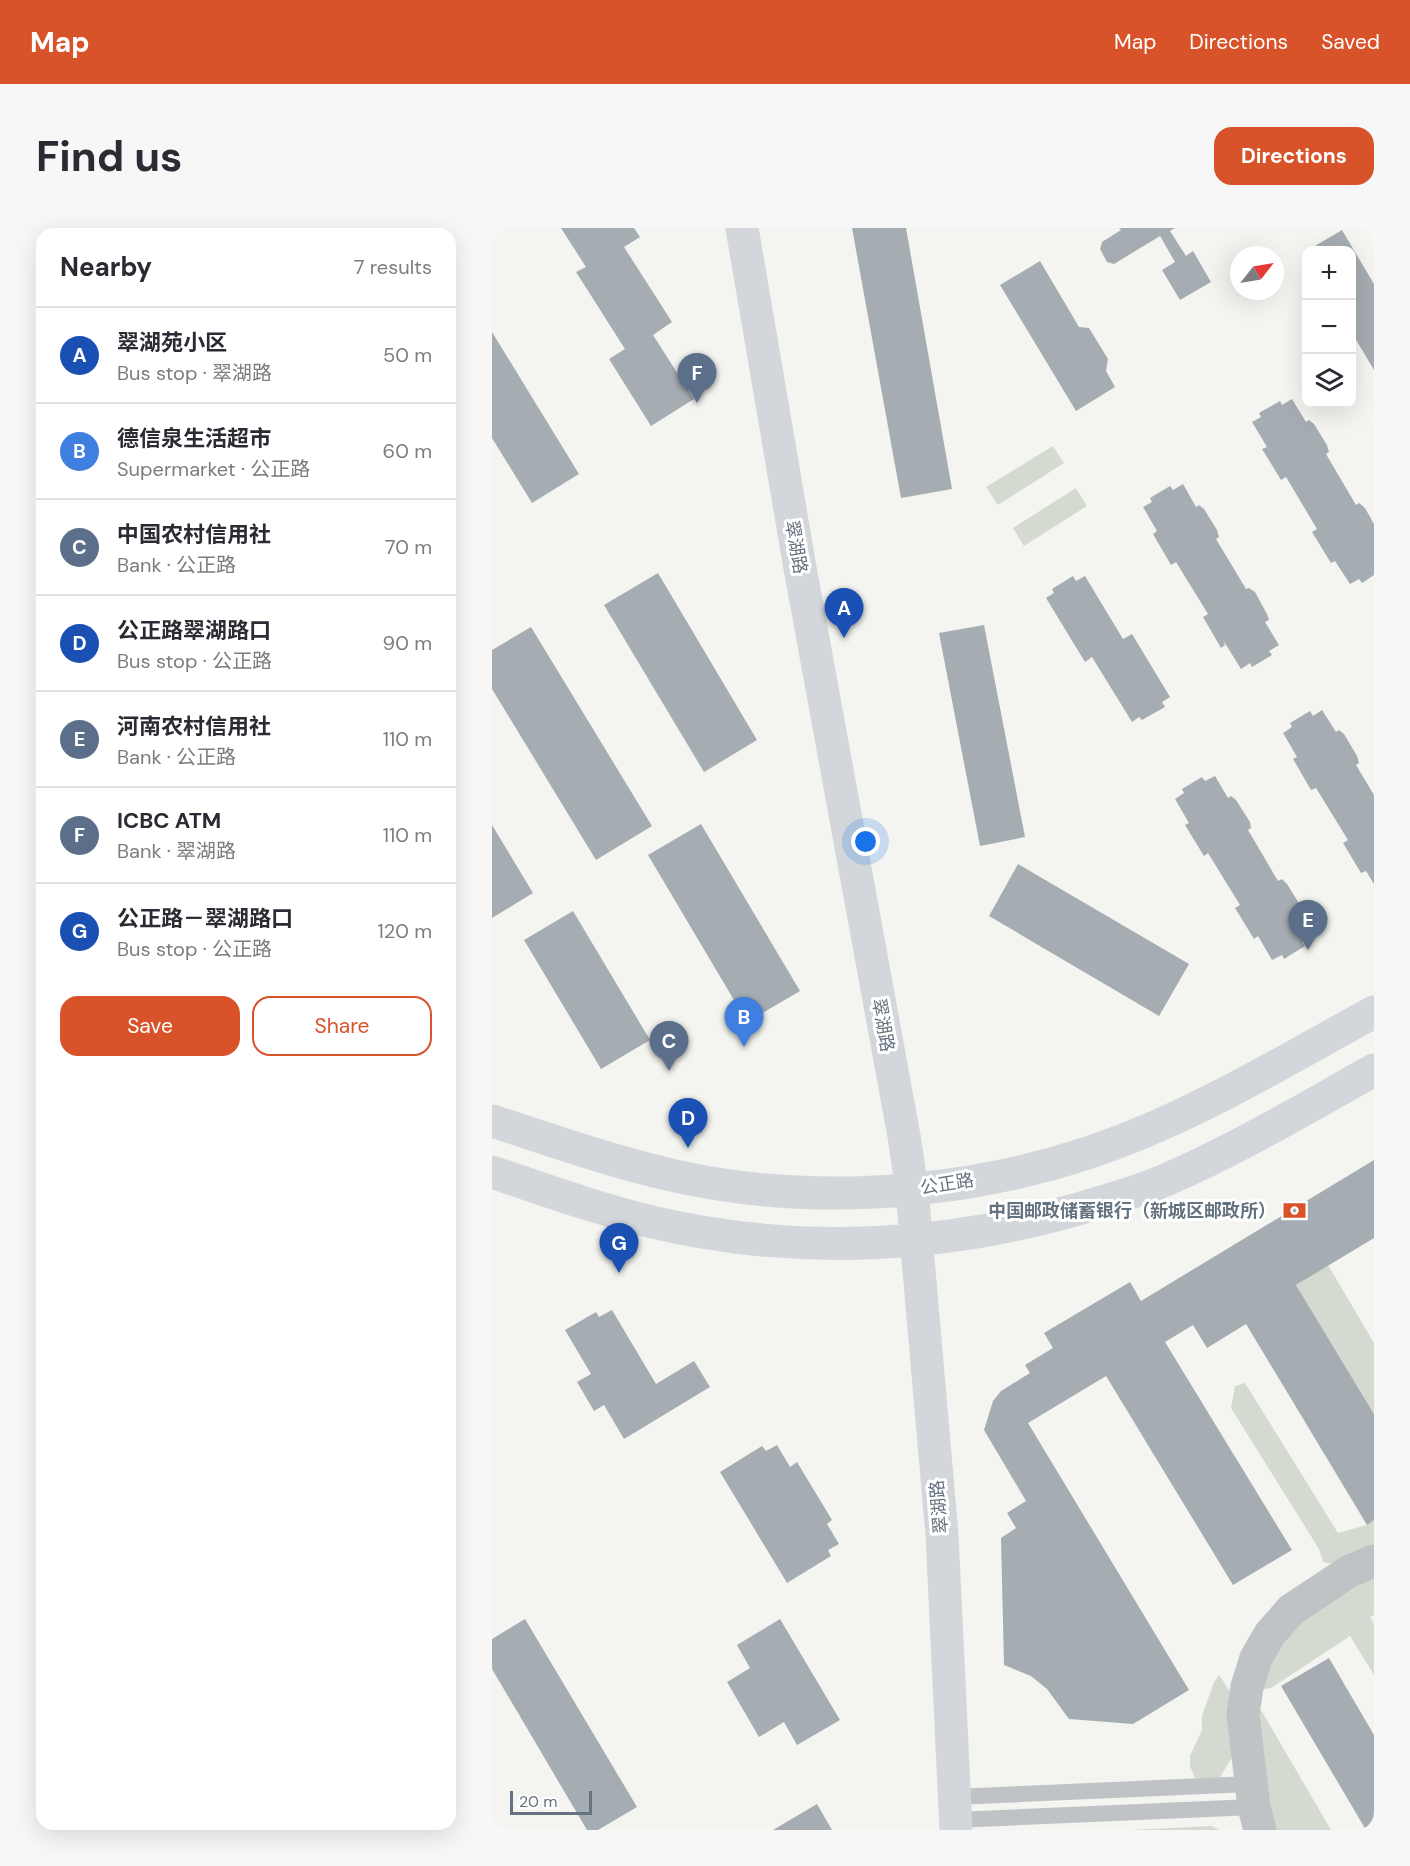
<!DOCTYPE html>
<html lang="en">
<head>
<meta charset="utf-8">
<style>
	body { margin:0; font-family:"DM Sans","Noto Sans SC",sans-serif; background:#f7f7f7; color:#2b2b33 }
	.controls { position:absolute; right:18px; top:18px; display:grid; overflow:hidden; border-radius:12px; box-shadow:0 6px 24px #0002 }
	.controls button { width:54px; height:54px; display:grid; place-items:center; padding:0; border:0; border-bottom:2px solid #e1e1e2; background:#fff; color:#2b2b33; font:30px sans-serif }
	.compass { position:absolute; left:738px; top:18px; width:54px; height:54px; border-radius:50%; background:#fff; box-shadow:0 6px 24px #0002; rotate:59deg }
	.scale { position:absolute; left:18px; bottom:15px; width:82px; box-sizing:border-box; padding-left:6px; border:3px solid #64737f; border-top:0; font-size:16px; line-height:21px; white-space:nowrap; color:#64737f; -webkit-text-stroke:4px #fff; paint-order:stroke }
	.you { position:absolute; left:374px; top:614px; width:21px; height:21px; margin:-15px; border:4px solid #fff; border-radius:50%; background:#1a73e8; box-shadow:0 0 0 9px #1a73e833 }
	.badge { display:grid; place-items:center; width:39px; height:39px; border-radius:50%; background:#d9532a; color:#fff; font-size:20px; font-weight:700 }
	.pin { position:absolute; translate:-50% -50px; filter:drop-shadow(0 2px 3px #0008) }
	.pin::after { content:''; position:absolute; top:32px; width:21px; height:18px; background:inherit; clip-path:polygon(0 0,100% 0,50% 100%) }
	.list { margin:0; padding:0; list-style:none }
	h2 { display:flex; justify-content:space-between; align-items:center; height:78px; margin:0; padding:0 24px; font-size:26px }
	h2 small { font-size:20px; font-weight:400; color:#7c7c81 }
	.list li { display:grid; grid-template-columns:39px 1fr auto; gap:18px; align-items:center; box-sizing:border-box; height:96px; padding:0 24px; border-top:2px solid #e1e1e2 }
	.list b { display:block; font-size:22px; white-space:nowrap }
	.list p { margin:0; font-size:20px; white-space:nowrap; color:#7c7c81 }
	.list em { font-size:20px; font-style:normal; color:#7c7c81 }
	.actions { display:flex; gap:12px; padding:18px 24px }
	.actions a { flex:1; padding:14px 0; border:2px solid #d9532a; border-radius:18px; text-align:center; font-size:21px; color:#d9532a }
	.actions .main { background:#d9532a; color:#fff }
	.icon { flex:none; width:33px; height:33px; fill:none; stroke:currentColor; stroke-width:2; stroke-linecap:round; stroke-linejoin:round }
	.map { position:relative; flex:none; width:882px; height:1602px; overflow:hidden; border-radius:18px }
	header { display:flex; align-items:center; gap:36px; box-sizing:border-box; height:84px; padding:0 30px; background:#d9532a; color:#fff }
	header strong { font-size:28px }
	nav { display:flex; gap:33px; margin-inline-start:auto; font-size:21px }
	.intro { display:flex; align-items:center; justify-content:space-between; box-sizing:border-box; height:144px; padding:0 36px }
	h1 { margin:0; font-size:42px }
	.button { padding:15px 27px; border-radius:18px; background:#d9532a; color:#fff; font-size:21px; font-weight:700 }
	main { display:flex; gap:36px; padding:0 36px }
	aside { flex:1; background:#fff; border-radius:18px; box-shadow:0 6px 24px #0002 }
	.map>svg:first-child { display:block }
</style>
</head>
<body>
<header>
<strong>Map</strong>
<nav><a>Map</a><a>Directions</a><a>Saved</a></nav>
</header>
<div class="intro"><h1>Find us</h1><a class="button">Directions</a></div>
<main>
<aside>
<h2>Nearby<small>7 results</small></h2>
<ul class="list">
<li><span class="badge" style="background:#1a4fb4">A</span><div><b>翠湖苑小区</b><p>Bus stop · 翠湖路</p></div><em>50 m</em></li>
<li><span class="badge" style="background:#3f7fe0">B</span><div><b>德信泉生活超市</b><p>Supermarket · 公正路</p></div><em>60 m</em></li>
<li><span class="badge" style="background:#5c6f8a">C</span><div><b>中国农村信用社</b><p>Bank · 公正路</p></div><em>70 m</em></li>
<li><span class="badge" style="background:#1a4fb4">D</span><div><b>公正路翠湖路口</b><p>Bus stop · 公正路</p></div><em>90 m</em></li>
<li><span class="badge" style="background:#5c6f8a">E</span><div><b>河南农村信用社</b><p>Bank · 公正路</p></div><em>110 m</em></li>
<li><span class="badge" style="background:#5c6f8a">F</span><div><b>ICBC ATM</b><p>Bank · 翠湖路</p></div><em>110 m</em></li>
<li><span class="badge" style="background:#1a4fb4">G</span><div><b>公正路－翠湖路口</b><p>Bus stop · 公正路</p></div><em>120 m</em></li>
</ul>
<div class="actions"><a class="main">Save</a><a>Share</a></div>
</aside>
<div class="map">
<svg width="882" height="1602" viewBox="0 0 882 1602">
	<rect width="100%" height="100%" fill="#f4f4f0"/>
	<path fill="#d5dad1" d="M561,218L572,235L506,277L494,259Z
		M584,260L595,278L532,318L521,300Z
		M836,1037L882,1115V1186L804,1057Z
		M753,1155L846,1305L875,1297L882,1292V1316L842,1336L831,1334L827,1321L739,1180L743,1158Z
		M882,1348V1387L878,1389L882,1396V1447L858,1408L779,1460L764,1463L772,1441L808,1394Z
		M727,1447L739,1465L742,1526L727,1551L703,1550L698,1538V1528L710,1502V1488L722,1454Z
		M769,1482L839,1602H776L761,1485Z
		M719,1598L728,1602H638Z"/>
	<path fill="#a6adb2" d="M69,0H142L148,9L132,19L180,94L161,107L202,171L159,198L117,131L133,121L84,44L94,39Z
		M360,0H414L460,261L409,270Z
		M627,0H683L678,3L694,28L701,23L719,54L688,72L670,42L683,34L668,8L622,36L615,34L608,21L609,18L610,14L629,2Z
		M850,2L882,56V142L860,105V22H816Z
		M548,33L587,99L597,100L616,131L614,143L623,159L584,183L508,57Z
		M0,104L87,246L40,275L0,210Z
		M800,171L814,194L817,192L822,196L835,217L837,224L834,226L864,277L867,275L873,280L882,296V347L870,355L867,351L858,356L843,333L839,335L820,304L825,301L794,249L789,252L770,221L775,219L760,194L769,189L767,185L788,173L790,177Z
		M691,256L704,279L707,277L712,281L725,302L727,309L724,311L754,361L757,360L763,364L775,386L777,392L773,394L787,417L777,423L780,427L760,439L758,435L749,441L731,412L733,417L729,420L711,389L716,386L684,334L679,337L661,306L665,303L651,279L660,274L658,270L678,258L681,262Z
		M166,345L265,512L212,544L112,377Z
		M581,348L584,353L593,348L631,411L640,406L678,469L670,474L673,479L650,492L647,489L640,494L600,429L593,434L554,370L562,365L560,361Z
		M492,397L533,609L488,618L447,405Z
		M39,399L160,598L104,632L0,461V422Z
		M830,482L844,504L847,502L852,506L865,528L867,535L864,537L882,567V656L874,643L869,645L851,615L856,612L824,560L819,562L801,531L805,529L808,534L791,505L800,499L798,495L818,483L821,488Z
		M723,548L736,570L739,568L744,572L758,594L759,600L756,602L786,653L790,651L795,656L808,677L809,683L806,685L819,708L810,714L813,718L792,731L790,727L780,732L766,708L762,711L743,680L748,677L716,625L712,628L693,597L697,595L683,571L692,565L690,561L710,549L713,553Z
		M209,596L308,763L255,794L156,627Z
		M0,597L41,665L0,690Z
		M526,636L697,736L667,788L497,688Z
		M81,683L158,812L109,841L32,712Z
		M882,932V1010L804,1057L882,1186V1292L875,1297L754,1096L715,1120L701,1097L673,1114L800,1322L741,1357L614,1148L536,1195L697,1462L641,1496L577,1491L555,1461L539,1448L512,1437L509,1310L524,1300L515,1285L534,1273L492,1202L501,1173L509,1163L538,1145L533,1137L561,1120L552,1105L638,1054L649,1073Z
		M120,1082L164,1156L202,1133L218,1159L132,1211L112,1177L102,1183L85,1154L99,1146L73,1102L104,1084L107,1089Z
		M285,1217L298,1239L305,1234L340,1292L335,1296L347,1316L336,1322L339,1328L295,1355L228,1244L270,1218L274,1223Z
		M33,1391L145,1579L106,1602H95L0,1441V1411Z
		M288,1391L348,1492L305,1517L292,1494L267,1509L235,1454L258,1440L245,1417Z
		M837,1430L882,1507V1602H874L789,1458Z
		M325,1576L340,1602H281Z"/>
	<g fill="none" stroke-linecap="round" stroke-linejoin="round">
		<path stroke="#bfc3c6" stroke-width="16" d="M462,1569L758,1556
			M463,1592L762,1579"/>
		<path stroke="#bfc3c6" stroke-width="33" d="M768,1602L762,1579L751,1486L755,1459L764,1430L778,1406L799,1382L858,1343L882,1333"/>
		<path stroke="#d3d7db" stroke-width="33" d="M250,0L308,340L412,908L420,962L450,1307L464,1602
			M0,893C59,912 118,933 179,947C336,983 516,964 663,899C739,866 810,823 882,784
			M0,944C53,962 106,981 160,994C308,1029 462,1020 606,975C629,968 654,961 676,951C747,920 814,880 882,842"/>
	</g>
	<defs>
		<symbol id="bank-bare" viewBox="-9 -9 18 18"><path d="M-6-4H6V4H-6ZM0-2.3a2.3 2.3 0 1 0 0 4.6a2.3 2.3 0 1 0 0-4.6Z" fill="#d9532a" stroke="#fff" stroke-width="2.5" paint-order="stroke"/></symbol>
	</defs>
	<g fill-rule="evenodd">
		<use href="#bank-bare" x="786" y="966" width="33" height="33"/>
	</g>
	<g text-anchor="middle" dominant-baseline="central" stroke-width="6" stroke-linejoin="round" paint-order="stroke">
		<g font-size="18" fill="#64737f" stroke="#fff">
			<text transform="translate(304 319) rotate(80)">翠湖路</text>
			<text transform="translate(391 797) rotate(80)">翠湖路</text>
			<text transform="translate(455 956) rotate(-9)">公正路</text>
			<text transform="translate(447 1279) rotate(-95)">翠湖路</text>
		</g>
		<g font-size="18" font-weight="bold" fill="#64737f" stroke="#fff" text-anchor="end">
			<text x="784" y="983">中国邮政储蓄银行（新城区邮政所）</text>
		</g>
	</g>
</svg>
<div class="controls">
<button>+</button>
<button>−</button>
<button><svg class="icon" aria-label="layers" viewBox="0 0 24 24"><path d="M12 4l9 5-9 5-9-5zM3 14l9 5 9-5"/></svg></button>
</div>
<svg class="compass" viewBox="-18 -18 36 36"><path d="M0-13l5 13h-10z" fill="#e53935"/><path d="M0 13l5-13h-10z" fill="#7c7c81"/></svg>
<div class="scale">20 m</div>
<div class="you"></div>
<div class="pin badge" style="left:352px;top:410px;background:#1a4fb4">A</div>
<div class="pin badge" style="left:252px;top:819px;background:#3f7fe0">B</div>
<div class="pin badge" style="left:177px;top:843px;background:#5c6f8a">C</div>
<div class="pin badge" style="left:196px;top:920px;background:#1a4fb4">D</div>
<div class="pin badge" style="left:816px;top:722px;background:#5c6f8a">E</div>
<div class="pin badge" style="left:205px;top:175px;background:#5c6f8a">F</div>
<div class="pin badge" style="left:127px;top:1045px;background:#1a4fb4">G</div>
</div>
</main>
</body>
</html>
